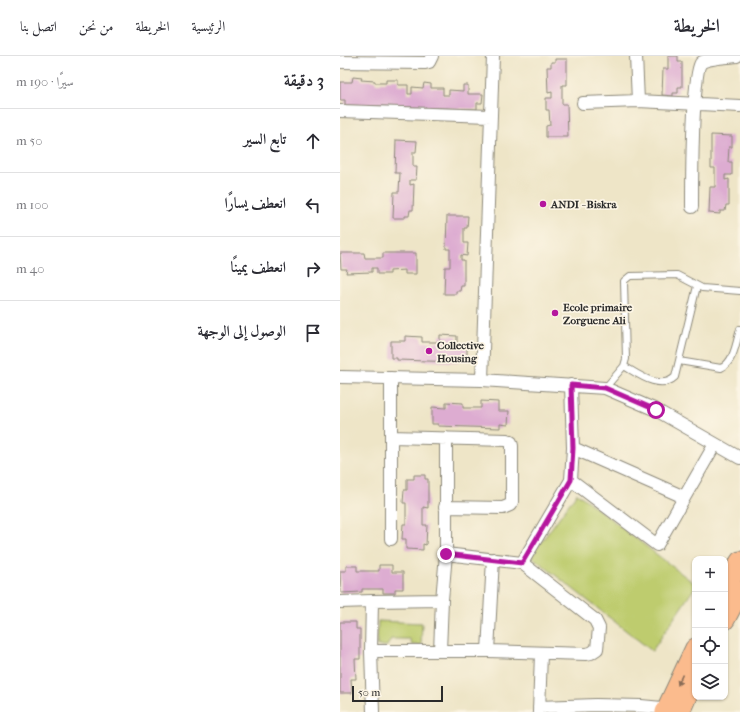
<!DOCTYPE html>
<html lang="ar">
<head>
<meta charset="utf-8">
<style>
	body { margin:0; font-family:"IM FELL French Canon",Amiri,serif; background:#f2f2f3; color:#2b2b33; direction:rtl }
	.controls { position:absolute; right:12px; bottom:12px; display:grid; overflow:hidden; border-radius:8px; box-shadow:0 1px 3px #0004 }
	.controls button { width:36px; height:36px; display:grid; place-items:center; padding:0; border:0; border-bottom:1px solid #e1e1e2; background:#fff; color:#2b2b33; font:20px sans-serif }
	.scale { position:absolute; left:12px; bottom:10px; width:91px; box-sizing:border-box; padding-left:4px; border:2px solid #2b2b2b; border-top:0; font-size:11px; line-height:14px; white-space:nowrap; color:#2b2b2b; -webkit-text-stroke:3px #fcf5e5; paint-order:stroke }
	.stop { position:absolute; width:12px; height:12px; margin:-9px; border:3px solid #b5179e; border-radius:50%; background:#fff }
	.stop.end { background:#b5179e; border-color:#fff; box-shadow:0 1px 4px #0008 }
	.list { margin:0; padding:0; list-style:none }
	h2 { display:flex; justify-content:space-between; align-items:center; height:52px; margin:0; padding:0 16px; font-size:17px }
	h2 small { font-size:13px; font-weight:400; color:#7c7c81 }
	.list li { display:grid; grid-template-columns:26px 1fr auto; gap:12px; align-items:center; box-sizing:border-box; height:64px; padding:0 16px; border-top:1px solid #e1e1e2 }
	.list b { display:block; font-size:15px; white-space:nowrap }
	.list em { font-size:13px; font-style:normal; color:#7c7c81 }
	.icon { flex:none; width:22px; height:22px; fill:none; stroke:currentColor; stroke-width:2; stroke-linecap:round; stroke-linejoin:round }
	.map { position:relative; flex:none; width:400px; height:656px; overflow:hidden; direction:ltr }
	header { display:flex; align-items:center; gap:24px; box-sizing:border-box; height:56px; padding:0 20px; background:#fff; border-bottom:1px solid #e1e1e2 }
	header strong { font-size:19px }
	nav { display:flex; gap:22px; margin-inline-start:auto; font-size:14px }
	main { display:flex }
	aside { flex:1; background:#fff }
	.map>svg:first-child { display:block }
</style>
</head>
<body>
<header>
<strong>الخريطة</strong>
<nav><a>الرئيسية</a><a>الخريطة</a><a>من نحن</a><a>اتصل بنا</a></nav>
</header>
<main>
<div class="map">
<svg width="400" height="656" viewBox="0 0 400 656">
	<rect width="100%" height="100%" fill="#fcf5e5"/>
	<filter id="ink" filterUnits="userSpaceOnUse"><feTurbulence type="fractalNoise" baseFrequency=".025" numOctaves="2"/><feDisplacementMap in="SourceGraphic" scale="8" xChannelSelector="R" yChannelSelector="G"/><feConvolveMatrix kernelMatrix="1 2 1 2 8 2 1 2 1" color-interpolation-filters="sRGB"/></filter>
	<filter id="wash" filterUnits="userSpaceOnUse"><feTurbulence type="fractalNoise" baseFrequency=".012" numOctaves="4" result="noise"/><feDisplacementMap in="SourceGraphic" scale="16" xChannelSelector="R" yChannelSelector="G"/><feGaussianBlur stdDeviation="0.9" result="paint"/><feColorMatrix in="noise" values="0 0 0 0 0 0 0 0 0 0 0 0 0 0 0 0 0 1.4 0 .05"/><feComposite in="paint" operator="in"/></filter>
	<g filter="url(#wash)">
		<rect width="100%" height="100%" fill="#eee5c7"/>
		<path fill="#becc6e" stroke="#747c4c" d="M237,437L355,528V531L312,595L191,500Z
			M38,565L82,567L81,589H72L70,583H51L47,590H37Z"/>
		<g id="blocks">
			<path fill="#ddacd1" d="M328,0H338V6H342V31H338V37H333V40L322,39L323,13H328Z
				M215,3H227V29H222V48H227L228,81H206V70L210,69L209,54H206V42H212V36L208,37L207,11H211V6H215Z
				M13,21L22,22L21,24L35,25V27H46V24H58V29H68V38H72V31L83,32L84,27L91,28V32H103V39H109V34L123,35V29H128V38H143L142,47H137V53L5,49V44H0V26H12Z
				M371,79L392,80V91H389L388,106H392V119H385V124L389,123V149H386L385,155H380V158L369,157L370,131H375V112H371Z
				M56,84L77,85L76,96H73V111H77L76,124H70V129L74,128L73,154H70L69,160H65V162H53L54,136H59L60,117H55Z
				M107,160H128L127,172H124V187H128L127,200L121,199V204H124V230H121L120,235H116V238H104L105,211H110V193H106Z
				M0,197H24L25,202H43V197H76V218H65V214L50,215V218H37V212H32V216L6,217L7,213H1Z
				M100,279L117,280V289H127V302H119L118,306L57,304V302H51V285H65V280L82,281V286H100Z
				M141,345L158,346V355H169L168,369L160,368V372L98,370V368H92V351L106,352V346L123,347V352H141Z
				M74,419H85V423H88V452L83,451V469H87L86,489L83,488V494L66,493V483H62L63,468H66V447H63L64,434H67V423H74Z
				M39,509H52V516H63V533H55V537H43V533H22V536L1,537L0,515H6V510H17V515H39Z
				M0,566H16V573H20V603H15L16,623H11L12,637H0Z"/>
		</g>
	</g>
	<g filter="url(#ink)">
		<use href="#blocks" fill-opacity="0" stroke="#8c8879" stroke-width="1"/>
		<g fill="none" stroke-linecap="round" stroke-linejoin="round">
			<defs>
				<path id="service" d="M339,305L381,312C394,306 396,287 400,273
					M284,310C298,318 320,335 335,321L357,230
					M265,332L284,310L286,303L284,225L290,220L337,219L362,232L400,235"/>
				<path id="minor" d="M0,6L85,7L89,6L92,0
					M298,45L400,50
					M243,47L298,45L296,0
					M0,55L151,60
					M352,151C352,131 352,16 361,7C366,2 390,1 397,0
					M0,321L142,324L265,332L316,354L400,402
					M142,324L153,0
					M51,381L167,384L171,386L172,390V446L170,449L163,452L105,451
					M233,392L344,441
					M231,424L317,489L375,388
					M51,483V322
					M182,507L231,424L233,392L231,329
					M102,544L106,498V382
					M32,545L102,544L100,595
					M0,546L32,545L31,595H148L246,598L251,597L257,593L259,572L255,564L182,507L106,498
					M31,595L33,656
					M148,595L153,503
					M199,651L256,649L301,650L332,653
					M199,656L201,597"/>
				<path id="primary" d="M385,535L400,505
					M385,564L400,535
					M325,656L355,592
					M340,656L355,622"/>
			</defs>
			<use href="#service" stroke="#8c8879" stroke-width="8"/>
			<use href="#minor" stroke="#8c8879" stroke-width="14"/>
			<use href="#primary" stroke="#8c8879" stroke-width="21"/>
			<use href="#service" stroke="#fff" stroke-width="6"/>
			<use href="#minor" stroke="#fff" stroke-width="12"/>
			<use href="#primary" stroke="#fbbb8d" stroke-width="19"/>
		</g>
		<defs><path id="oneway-solid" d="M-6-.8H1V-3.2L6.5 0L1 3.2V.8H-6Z"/></defs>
		<use fill="#896c57" href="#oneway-solid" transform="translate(340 624) rotate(114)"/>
	</g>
	<g fill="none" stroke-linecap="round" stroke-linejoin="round" filter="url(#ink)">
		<path stroke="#b5179e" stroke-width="5" d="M106,498L182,507L231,424L233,392L231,329L265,332L316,354"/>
	</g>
	<g fill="#b5179e" stroke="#fcf5e5" stroke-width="1.5">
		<circle cx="203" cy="148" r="4"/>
		<circle cx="215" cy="257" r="4"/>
		<circle cx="89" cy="295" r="4"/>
	</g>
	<g text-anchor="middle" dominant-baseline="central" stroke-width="3.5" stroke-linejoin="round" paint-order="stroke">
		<g font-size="11" font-weight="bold" fill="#2b2b2b" stroke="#fcf5e5" text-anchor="start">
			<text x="211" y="148">ANDI - Biskra</text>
			<text x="223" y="251">Ecole primaire<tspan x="223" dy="13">Zorguene Ali</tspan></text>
			<text x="97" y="289">Collective<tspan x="97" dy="13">Housing</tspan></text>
		</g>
	</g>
</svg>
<div class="controls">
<button>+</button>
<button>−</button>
<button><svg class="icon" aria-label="locate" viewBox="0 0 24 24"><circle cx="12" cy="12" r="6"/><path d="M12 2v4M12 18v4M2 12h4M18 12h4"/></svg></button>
<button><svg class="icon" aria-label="layers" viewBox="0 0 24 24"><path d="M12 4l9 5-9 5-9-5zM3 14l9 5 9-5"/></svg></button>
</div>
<div class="scale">50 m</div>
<div class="stop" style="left:316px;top:354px"></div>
<div class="stop end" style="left:106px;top:498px"></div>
</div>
<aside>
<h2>3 دقيقة<small>سيرًا · 190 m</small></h2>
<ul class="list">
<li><svg class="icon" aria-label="ahead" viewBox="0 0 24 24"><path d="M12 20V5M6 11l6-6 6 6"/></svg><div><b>تابع السير</b></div><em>50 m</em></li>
<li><svg class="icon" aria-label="left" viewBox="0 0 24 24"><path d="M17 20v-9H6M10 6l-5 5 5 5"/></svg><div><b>انعطف يسارًا</b></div><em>100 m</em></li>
<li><svg class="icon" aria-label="right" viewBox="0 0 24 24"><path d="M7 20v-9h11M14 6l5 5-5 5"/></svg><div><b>انعطف يمينًا</b></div><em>40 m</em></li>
<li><svg class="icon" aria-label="arrive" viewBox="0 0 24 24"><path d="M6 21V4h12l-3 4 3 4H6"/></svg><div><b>الوصول إلى الوجهة</b></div></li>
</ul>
</aside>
</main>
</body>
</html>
